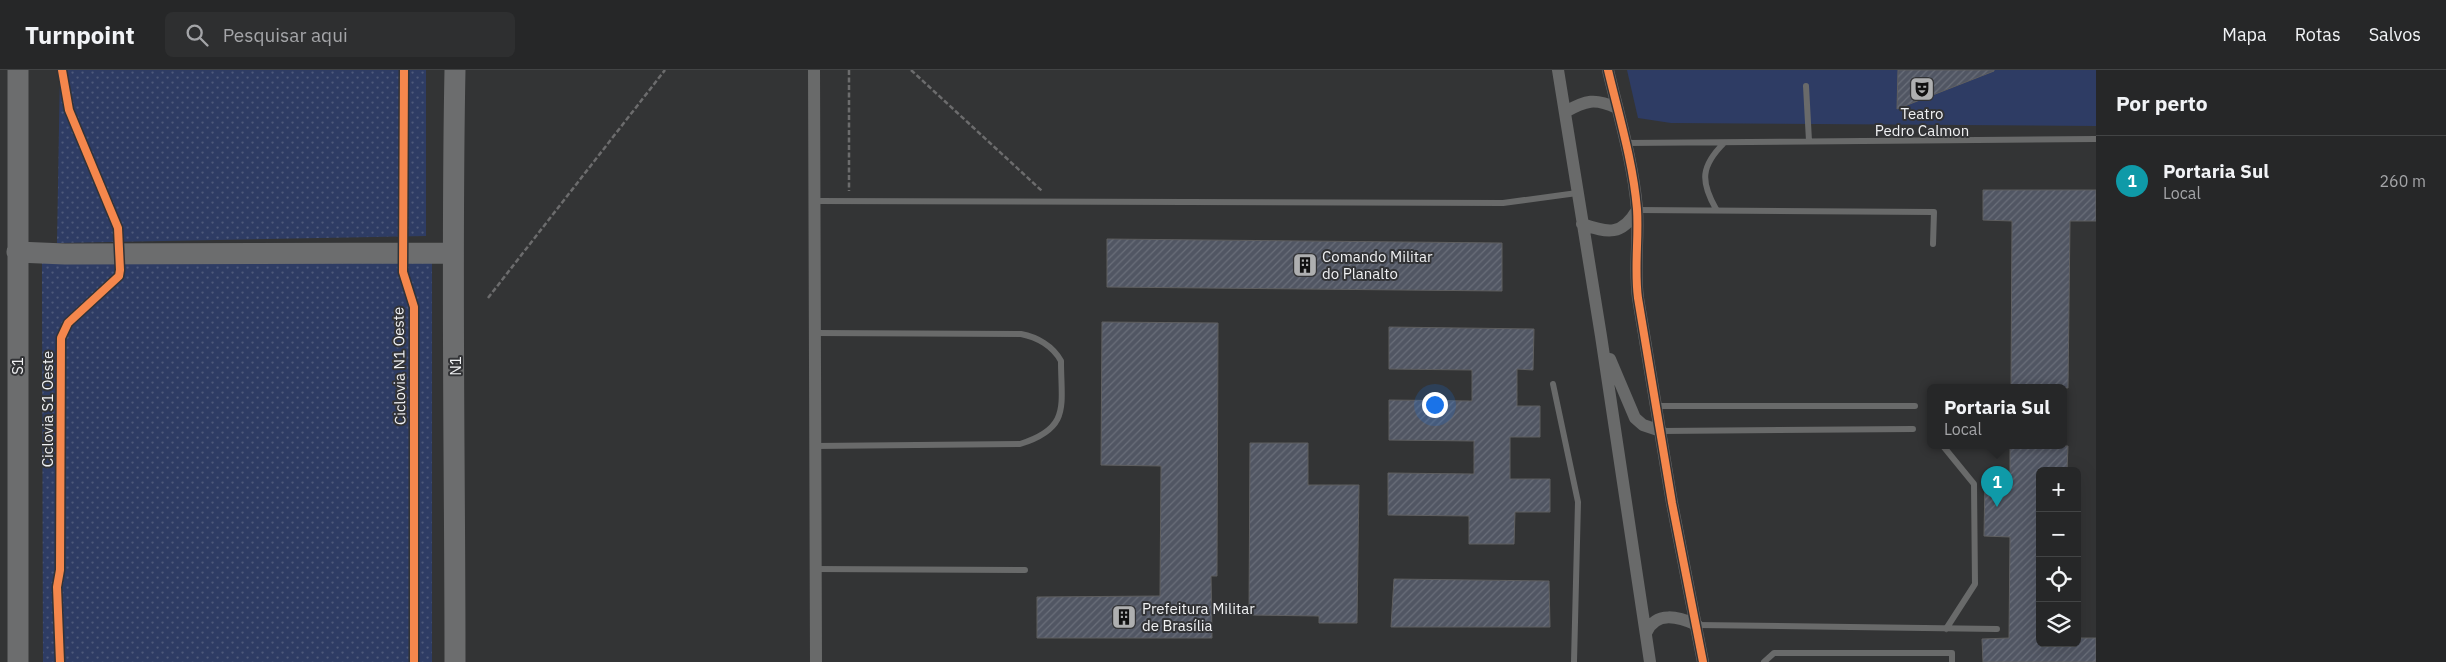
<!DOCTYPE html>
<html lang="pt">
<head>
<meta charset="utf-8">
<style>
	body { margin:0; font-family:"IBM Plex Sans",sans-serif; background:#2e2f30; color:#f1f3f6 }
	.controls { position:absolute; right:15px; bottom:15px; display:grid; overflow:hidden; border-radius:8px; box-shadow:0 5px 20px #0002 }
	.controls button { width:45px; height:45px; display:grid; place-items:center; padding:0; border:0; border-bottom:1px solid #424445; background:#262728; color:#f1f3f6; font:25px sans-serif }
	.you { position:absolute; left:1434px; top:334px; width:18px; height:18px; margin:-12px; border:4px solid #fff; border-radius:50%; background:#1a73e8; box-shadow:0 0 0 8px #1a73e833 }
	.badge { display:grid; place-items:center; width:32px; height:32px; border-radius:50%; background:#d6ab8b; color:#fff; font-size:16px; font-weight:700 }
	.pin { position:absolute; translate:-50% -41px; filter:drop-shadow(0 1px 2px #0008) }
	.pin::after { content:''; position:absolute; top:26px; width:18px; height:15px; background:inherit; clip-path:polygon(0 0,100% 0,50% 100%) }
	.popup { position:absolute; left:1927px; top:314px; width:140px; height:65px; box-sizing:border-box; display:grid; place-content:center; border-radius:8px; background:#262728; filter:drop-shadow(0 1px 4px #0005); font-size:16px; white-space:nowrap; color:#a4a5a8 }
	.popup b { font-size:19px; color:#f1f3f6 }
	.popup::after { content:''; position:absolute; left:50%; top:100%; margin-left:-10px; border:10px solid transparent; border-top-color:#262728 }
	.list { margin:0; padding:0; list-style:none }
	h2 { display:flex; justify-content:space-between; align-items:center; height:65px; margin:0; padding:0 20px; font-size:21px }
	h2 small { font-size:16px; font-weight:400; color:#a4a5a8 }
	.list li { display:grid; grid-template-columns:32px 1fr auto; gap:15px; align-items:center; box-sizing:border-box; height:90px; padding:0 20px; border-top:1px solid #424445 }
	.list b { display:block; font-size:19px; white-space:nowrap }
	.list p { margin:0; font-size:16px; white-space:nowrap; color:#a4a5a8 }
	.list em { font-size:16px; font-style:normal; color:#a4a5a8 }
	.icon { flex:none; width:28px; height:28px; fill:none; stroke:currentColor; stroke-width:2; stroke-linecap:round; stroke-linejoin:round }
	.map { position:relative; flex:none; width:2096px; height:592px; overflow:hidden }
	header { display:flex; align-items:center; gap:30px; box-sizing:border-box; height:70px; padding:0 25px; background:#262728; border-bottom:1px solid #424445 }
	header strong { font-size:24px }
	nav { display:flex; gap:28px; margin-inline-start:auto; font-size:18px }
	.search { width:350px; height:45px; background:#2e2f30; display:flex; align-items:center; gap:12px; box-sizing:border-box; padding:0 18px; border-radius:8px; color:#a4a5a8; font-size:19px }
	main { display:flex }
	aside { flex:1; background:#262728 }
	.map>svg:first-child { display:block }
</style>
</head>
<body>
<header>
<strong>Turnpoint</strong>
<div class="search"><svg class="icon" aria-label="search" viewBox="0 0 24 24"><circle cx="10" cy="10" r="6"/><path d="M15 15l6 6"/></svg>Pesquisar aqui</div>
<nav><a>Mapa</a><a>Rotas</a><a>Salvos</a></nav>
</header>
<main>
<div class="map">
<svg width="2096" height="592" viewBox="0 0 2096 592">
	<defs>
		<pattern id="grass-dots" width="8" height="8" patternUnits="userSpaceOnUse" patternTransform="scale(1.25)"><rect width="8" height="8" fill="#2e3c64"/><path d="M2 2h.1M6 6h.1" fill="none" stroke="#4d597b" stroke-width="1.8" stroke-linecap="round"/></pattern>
		<pattern id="building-hatch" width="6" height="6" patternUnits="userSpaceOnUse" patternTransform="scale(1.25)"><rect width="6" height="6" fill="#515663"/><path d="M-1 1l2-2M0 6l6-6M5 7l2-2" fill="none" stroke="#6a6f7a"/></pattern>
	</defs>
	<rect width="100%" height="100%" fill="#333435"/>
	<path fill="url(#grass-dots)" d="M60,0H426V166L57,173Z
		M432,186V592H43L42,193Z"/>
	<path fill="#2e3c64" d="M1627,0H2096V56L1671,53L1638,48Z"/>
	<path fill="url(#building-hatch)" stroke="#5f5f60" d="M1898,0H1994V1L1897,39Z
		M1983,120H2096V151H2070L2068,318H2011L2012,151L1983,150Z
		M1107,169L1502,173V221L1107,217Z
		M1102,252L1218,253L1217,506H1211L1212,568H1037V527L1160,526L1161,396L1101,395Z
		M1389,257L1534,259L1533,300L1517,299V336H1540V367H1510V409H1550V442H1515L1514,474H1469V446L1388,445V403L1474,404V371L1389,370V330L1472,331V300L1389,299Z
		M1250,373H1308V415H1359L1357,553H1319V546L1249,545Z
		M2010,376H2068L2067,401H2040V573H2077V568H2096V592H1983L1982,569L2009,568L2010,467L1984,466L1985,410L2010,411Z
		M1394,509L1549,511L1550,557H1391Z"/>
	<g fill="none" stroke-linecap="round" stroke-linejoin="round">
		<path stroke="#6c6c6d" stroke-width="2.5" stroke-dasharray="5 2.5" stroke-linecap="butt" d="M849,0V121
			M911,0L1042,121
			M488,228L665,0"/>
		<path stroke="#696a6a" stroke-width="6" d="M1806,16L1809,71
			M1626,73L2096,69
			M815,131L1503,133L1577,123
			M1716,139C1700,111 1701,96 1724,73
			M1637,140L1934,142L1933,174
			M1553,314L1578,432L1574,592
			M1657,336H1915
			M1661,361L1913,359
			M815,376L1020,374C1071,358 1061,336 1061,291C1053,276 1037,267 1021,264L815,263
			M1943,376L1974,414L1975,514L1946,559
			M815,499L1025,500
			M1697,555L1997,559
			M1764,592L1774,583H1952V592"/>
		<path stroke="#696a6a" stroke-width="12" d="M814,0L816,592
			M1558,0L1601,266L1650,592
			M1608,0C1619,46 1633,92 1637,139C1639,169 1634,198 1638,228L1672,433L1703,592
			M1565,42C1586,30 1595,28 1617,38
			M1582,154C1608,163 1622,166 1637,140
			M1610,289L1635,348L1643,355L1661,361
			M1646,563C1656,540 1679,547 1697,555"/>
		<path stroke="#6c6d6e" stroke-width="21" d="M18,0V592
			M455,0C451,197 455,395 455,592
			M17,182L65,184L451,183"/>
		<defs>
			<path id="cycleway" d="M404,0L403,202L414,237V592
				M1608,0C1619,46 1633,92 1637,139C1639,169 1634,198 1638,228L1672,433L1703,592
				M60,592L57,517L60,500L61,268L68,253L119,206L120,200L118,158L69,40L62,0"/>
		</defs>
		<use href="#cycleway" stroke="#323336" stroke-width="11"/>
		<use href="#cycleway" stroke="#f5874c" stroke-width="8"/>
	</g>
	<defs>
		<symbol id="theatre-square" viewBox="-11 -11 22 22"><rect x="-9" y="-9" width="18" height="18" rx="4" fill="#aeafb0" stroke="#323336"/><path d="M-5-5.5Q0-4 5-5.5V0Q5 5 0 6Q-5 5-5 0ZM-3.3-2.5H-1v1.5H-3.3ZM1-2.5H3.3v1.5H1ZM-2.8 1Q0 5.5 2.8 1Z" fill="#111"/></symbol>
		<symbol id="building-square" viewBox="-11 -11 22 22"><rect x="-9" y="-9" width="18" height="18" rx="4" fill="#aeafb0" stroke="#323336"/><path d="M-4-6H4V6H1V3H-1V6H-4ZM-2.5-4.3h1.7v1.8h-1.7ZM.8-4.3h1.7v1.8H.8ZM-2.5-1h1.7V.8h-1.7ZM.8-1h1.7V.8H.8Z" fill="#111"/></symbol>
	</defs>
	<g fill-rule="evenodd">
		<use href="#theatre-square" x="1908" y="5" width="28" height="28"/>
		<use href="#building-square" x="1291" y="181" width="28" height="28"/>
		<use href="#building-square" x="1110" y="533" width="28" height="28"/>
	</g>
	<g text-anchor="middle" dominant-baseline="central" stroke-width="4" stroke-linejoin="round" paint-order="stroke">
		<g font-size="15" fill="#f0f1f3" stroke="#323336" text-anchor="start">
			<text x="1922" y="43" text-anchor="middle">Teatro<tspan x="1922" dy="17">Pedro Calmon</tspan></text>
			<text x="1322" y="186">Comando Militar<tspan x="1322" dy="17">do Planalto</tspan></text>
			<text x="1142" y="538">Prefeitura Militar<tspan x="1142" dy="17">de Brasília</tspan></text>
		</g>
		<g font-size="15" fill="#f0f1f3" stroke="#323336">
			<text transform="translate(17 296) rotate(-90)">S1</text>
			<text transform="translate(399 296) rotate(-91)">Ciclovia N1 Oeste</text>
			<text transform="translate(455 296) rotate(-90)">N1</text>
			<text transform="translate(47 339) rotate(-90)">Ciclovia S1 Oeste</text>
		</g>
	</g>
</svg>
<div class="controls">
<button>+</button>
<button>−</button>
<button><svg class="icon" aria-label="locate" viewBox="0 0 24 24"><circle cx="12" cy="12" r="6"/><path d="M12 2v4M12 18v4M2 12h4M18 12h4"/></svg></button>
<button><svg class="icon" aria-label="layers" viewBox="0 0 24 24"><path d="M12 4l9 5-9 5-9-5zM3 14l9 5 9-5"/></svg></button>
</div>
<div class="you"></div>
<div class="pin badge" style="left:1997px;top:437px;background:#0f9aa8">1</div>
<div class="popup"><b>Portaria Sul</b>Local</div>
</div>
<aside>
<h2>Por perto<small></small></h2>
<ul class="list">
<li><span class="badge" style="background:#0f9aa8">1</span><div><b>Portaria Sul</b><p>Local</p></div><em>260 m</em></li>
</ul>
</aside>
</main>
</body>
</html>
